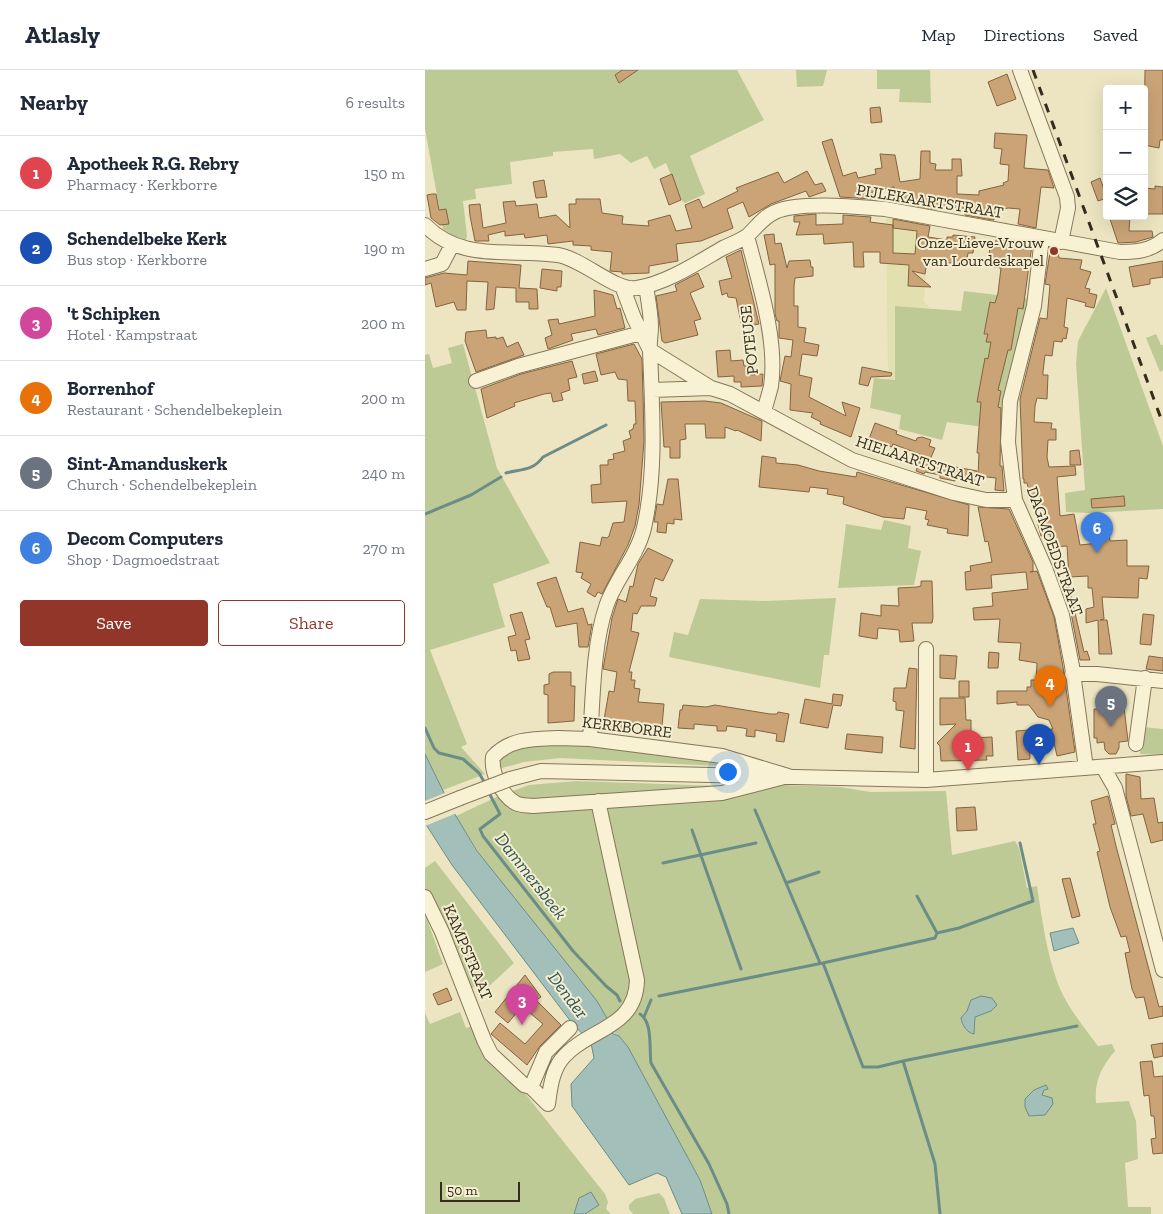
<!DOCTYPE html>
<html lang="en">
<head>
<meta charset="utf-8">
<style>
	body { margin:0; font-family:"Zilla Slab",serif; background:#f6f6f7; color:#1f2937 }
	.controls { position:absolute; right:15px; top:15px; display:grid; overflow:hidden; border-radius:5px; box-shadow:0 5px 20px #0002 }
	.controls button { width:45px; height:45px; display:grid; place-items:center; padding:0; border:0; border-bottom:1px solid #e0e1e3; background:#fff; color:#1f2937; font:25px sans-serif }
	.scale { position:absolute; left:15px; bottom:12px; width:80px; box-sizing:border-box; padding-left:5px; border:2px solid #362c1d; border-top:0; font-size:14px; line-height:18px; white-space:nowrap; color:#362c1d; -webkit-text-stroke:4px #f4eed0; paint-order:stroke }
	.you { position:absolute; left:302px; top:701px; width:18px; height:18px; margin:-12px; border:4px solid #fff; border-radius:50%; background:#1a73e8; box-shadow:0 0 0 8px #1a73e833 }
	.badge { display:grid; place-items:center; width:32px; height:32px; border-radius:50%; background:#93362a; color:#fff; font-size:16px; font-weight:700 }
	.pin { position:absolute; translate:-50% -41px; filter:drop-shadow(0 1px 2px #0008) }
	.pin::after { content:''; position:absolute; top:26px; width:18px; height:15px; background:inherit; clip-path:polygon(0 0,100% 0,50% 100%) }
	.list { margin:0; padding:0; list-style:none }
	h2 { display:flex; justify-content:space-between; align-items:center; height:65px; margin:0; padding:0 20px; font-size:21px }
	h2 small { font-size:16px; font-weight:400; color:#747a83 }
	.list li { display:grid; grid-template-columns:32px 1fr auto; gap:15px; align-items:center; box-sizing:border-box; height:75px; padding:0 20px; border-top:1px solid #e0e1e3 }
	.list b { display:block; font-size:19px; white-space:nowrap }
	.list p { margin:0; font-size:16px; white-space:nowrap; color:#747a83 }
	.list em { font-size:16px; font-style:normal; color:#747a83 }
	.actions { display:flex; gap:10px; padding:15px 20px }
	.actions a { flex:1; padding:11px 0; border:1px solid #93362a; border-radius:5px; text-align:center; font-size:18px; color:#93362a }
	.actions .main { background:#93362a; color:#fff }
	.icon { flex:none; width:28px; height:28px; fill:none; stroke:currentColor; stroke-width:2; stroke-linecap:round; stroke-linejoin:round }
	.map { position:relative; flex:none; width:738px; height:1144px; overflow:hidden }
	header { display:flex; align-items:center; gap:30px; box-sizing:border-box; height:70px; padding:0 25px; background:#fff; border-bottom:1px solid #e0e1e3 }
	header strong { font-size:24px }
	nav { display:flex; gap:28px; margin-inline-start:auto; font-size:18px }
	main { display:flex }
	aside { flex:1; background:#fff }
	.map>svg:first-child { display:block }
</style>
</head>
<body>
<header>
<strong>Atlasly</strong>
<nav><a>Map</a><a>Directions</a><a>Saved</a></nav>
</header>
<main>
<aside>
<h2>Nearby<small>6 results</small></h2>
<ul class="list">
<li><span class="badge" style="background:#e0444e">1</span><div><b>Apotheek R.G. Rebry</b><p>Pharmacy · Kerkborre</p></div><em>150 m</em></li>
<li><span class="badge" style="background:#1a4fb4">2</span><div><b>Schendelbeke Kerk</b><p>Bus stop · Kerkborre</p></div><em>190 m</em></li>
<li><span class="badge" style="background:#d1479c">3</span><div><b>'t Schipken</b><p>Hotel · Kampstraat</p></div><em>200 m</em></li>
<li><span class="badge" style="background:#e8710a">4</span><div><b>Borrenhof</b><p>Restaurant · Schendelbekeplein</p></div><em>200 m</em></li>
<li><span class="badge" style="background:#6b7280">5</span><div><b>Sint-Amanduskerk</b><p>Church · Schendelbekeplein</p></div><em>240 m</em></li>
<li><span class="badge" style="background:#3f7fe0">6</span><div><b>Decom Computers</b><p>Shop · Dagmoedstraat</p></div><em>270 m</em></li>
</ul>
<div class="actions"><a class="main">Save</a><a>Share</a></div>
</aside>
<div class="map">
<svg width="738" height="1144" viewBox="0 0 738 1144">
	<rect width="100%" height="100%" fill="#ede5c1"/>
	<path fill="#e2e0ae" d="M461,145L505,151L499,231L505,238L470,236V310L464,309L463,306Z"/>
	<path fill="#beca95" d="M0,0H312L339,50L265,86L280,124L260,133L256,130L241,93L229,99L222,86L206,93L195,84L169,89L168,79L128,82V86L85,92L87,114L50,119L51,129L38,131L42,166L40,174L18,159L0,59Z
		M371,0H402L398,16L372,17Z
		M452,0H505L506,33L474,32L475,19H452Z
		M681,218L738,376V439L664,443L641,442L640,423L660,420L651,294L653,271Z
		M539,221L605,229L580,360L522,352L517,370L474,359L476,345L445,338L449,308L470,310V236L536,241Z
		M731,264L736,275H738V300L735,302L721,268Z
		M38,274L72,398L125,493L68,514L80,557L5,580L42,674L36,677L60,704L18,720L0,684V285L4,284L8,298L27,293L23,278Z
		M459,450L486,456L483,478L496,481L489,515L413,518L421,454L456,460Z
		M411,528L404,585H399L395,618L244,587L249,562L263,565L275,529L340,531Z
		M718,657L738,659V685L715,684Z
		M130,674L180,677L293,691L294,693L293,696L135,688L99,692L70,700L71,691L92,677Z
		M151,711L295,716L297,717L105,733L82,723L104,715Z
		M358,715L415,717L445,722L521,721L527,785L590,771L594,778L602,818L612,816C617,848 621,881 632,911C640,934 658,956 673,976L687,974L690,981C677,996 669,1011 671,1033L704,1031L711,1051L713,1089L700,1093L703,1137H726V1144H287L274,1108L203,977L194,966L185,960L213,930L180,744L184,737Z
		M78,724L82,730L168,732L210,916L191,948H182L172,931L64,799L31,746Z
		M10,791L89,893L60,920H54L49,917L44,920L11,840L0,820V798Z
		M0,844L18,894L0,902Z
		M35,942L41,958L48,956L66,994L91,1012L180,1124L183,1132L181,1139L186,1144H0V943L5,954Z
		M234,1123L239,1128L245,1144H208L204,1139V1135L210,1129Z"/>
	<path fill="#a3bfba" stroke="#6b8d88" d="M0,684L28,741L52,781L172,931L183,950L186,963L194,966L203,977L275,1110L287,1144H257L241,1107L232,1103L204,1115L147,1036L146,1014L169,988L166,973L147,953L27,795L0,753Z
		M648,858L654,873L629,881L625,863Z
		M556,926L567,928L572,935L566,941L550,947L549,964C542,963 537,955 536,948L542,941L546,930Z
		M621,1015L623,1019L619,1020L617,1025L627,1028L628,1034L620,1045L604,1046L600,1037V1029L609,1020Z
		M166,1122L174,1135L160,1144H149L154,1128Z"/>
	<path fill="#ede5c1" d="M22,722L32,743L0,756V731Z"/>
	<g fill="none" stroke-linecap="round" stroke-linejoin="round">
		<path stroke="#6b8d88" stroke-width="3" d="M81,403C96,399 108,401 118,387L181,355
			M0,444L46,425L76,407
			M0,658L9,678L14,683L38,689L54,703L61,715
			M63,721L75,744L55,759L58,766L148,881L181,916L192,925L195,931
			M330,740L395,893
			M267,760L316,899
			M238,793L331,773
			M361,813L394,802
			M512,863L534,858L608,831L595,773
			M398,893L510,868L512,863L492,826
			M234,926L398,893L438,997H453L478,991L510,1094L515,1144
			M215,944C228,952 224,979 226,993L284,1094L302,1134L304,1144
			M219,947L226,930
			M478,991L652,956"/>
	</g>
	<path fill="#caa477" stroke="#84633f" d="M197,0H213L194,13L190,5Z
		M720,0H738V70H735L734,78L719,75Z
		M582,4L591,29L572,36L563,12Z
		M455,37L457,52L446,53L445,38Z
		M570,63L602,65L599,98L623,100L629,118L616,117L611,158L593,154L595,139L583,138L569,142V150H567L540,145V138L506,139L471,132L469,117L447,122L448,129L415,127L397,72L407,69L418,106L431,102L433,108L451,104L450,99L457,98L455,84L470,85L475,112L495,109L496,81H505V93L511,94L510,100H527V89H536L537,106H532V124L554,125V121L579,115L578,113L583,111L584,95L575,94L577,79L569,78Z
		M382,101L390,115L397,113L401,121L384,127L381,121L346,134L324,147L318,132L302,139L308,158L276,171L251,174L253,191L224,196V203L197,204V202L185,201L187,182L166,180V176L148,175V171L123,174L122,165L100,168L99,164L80,166V161L63,165L64,171H50L45,146L44,135L55,134L58,158L81,153L78,132L90,131L91,136L112,134L114,148L131,145L145,158L144,134H151V129H175L177,143L198,146L197,154L224,156L223,151L245,145L251,161L267,158L260,135L274,129L278,138L313,121L311,118L353,102L359,113Z
		M247,104L256,130L244,135L235,109Z
		M675,108L682,128L673,131L666,112Z
		M119,110L122,127L111,128L108,112Z
		M730,116L738,117V144H719V118L730,119Z
		M7,124H11L14,140L21,139L24,154L15,155L6,148L2,125Z
		M391,144V155L418,154V145L446,147L445,152L468,155V183L490,184L492,161L468,158V149L505,156L503,167L522,170V167H528V165L550,167L548,183H543L541,195L502,190L500,204L487,201L506,217L483,216L484,195L455,193V182H438L439,197H429L428,172L399,174L398,164L371,165L375,152H369V146Z
		M684,146H705L704,161H727L728,167L711,172L693,173Z
		M349,164L350,174L356,173L362,198L364,191L385,190L386,197H388V206L370,208L369,216V236H373V257L381,258L379,272L394,275L392,286L377,284L374,305L387,308L384,327L421,346L417,332L435,338L426,367L395,354L396,352L386,347L388,343L365,340L366,314L355,311L360,286L366,287L368,270L354,268V251H352L350,244V194L345,195L339,165Z
		M574,169L607,175L598,239L593,238L586,280H583L573,320L576,321L573,337L576,338L575,396H577L579,421L570,420L571,408L553,406L554,383H552L556,332H552L560,288L563,289L566,272H561L563,264H559L565,232L570,233L573,223L576,198L562,196L565,178L569,179L571,170Z
		M316,180L334,254L320,257H317L311,228L303,227L302,223L297,225L294,211L307,208L301,187Z
		M633,181L634,188L657,190L655,199L666,202L660,218L665,219L664,223L672,225L669,238L660,236L661,233L642,228L639,257L643,258L641,269L638,268L637,272L629,271L627,286L620,285L618,302V305H623L622,329L612,328L610,336L609,352L627,353L626,359H631V370H623L622,387L624,397L650,396L651,405L632,407L635,446L649,444L655,475L674,473L673,466L684,464L685,471L702,470V496H724L722,509L714,508L713,528L677,527L679,549L675,550H682L687,584H674L673,550L661,553V539L669,537L667,518H663V506L644,507L642,476L627,477L625,464L616,466L602,413H599V409H598L595,329L615,248L622,249L625,215L620,214L625,182Z
		M43,191L96,195L94,218L112,219L113,239H104V232H91V218L71,217L69,239L61,240L63,212L42,211L41,240H32L29,232L11,237L6,213L0,215V208L19,203L42,205Z
		M738,191V207L725,209V214L708,217L704,197Z
		M117,199L137,201L136,217H132V221L115,218Z
		M273,203L279,217L265,223L276,249L269,251L273,265L240,273L237,271L231,226L252,221L250,215Z
		M169,220L188,225L192,239L195,238L200,258L173,265L171,259L146,264L148,270L123,279L120,268L127,265L123,250L133,249L134,254L170,246Z
		M61,260L62,268L71,267V269L78,267L82,277L93,272L99,285L51,302L40,271L41,262Z
		M209,274L217,289L218,325L219,371L214,435L210,456L203,475L177,524L173,522L170,527L162,522L166,514L156,508L158,503L151,502L155,472L175,476L177,467L182,468L184,466L188,453L199,452L202,431L167,433L166,415L176,414L175,395H183V390L189,389L188,384L200,381L198,371L206,368L204,361L208,359L209,354H211L210,331H203L202,310L193,309L190,302L176,305L171,284Z
		M305,280L306,291L318,290L319,296H326V305L338,304L337,316L316,317V312H309V306L293,307L291,281Z
		M147,291L152,307L143,309L145,320L136,323L138,330L128,332L126,323L119,324L89,333L90,336L62,348L56,319L96,304Z
		M437,297L467,303L466,306L446,307L443,316L434,314Z
		M170,301L173,311L159,314L157,304Z
		M280,331L296,333L337,351L336,371L312,360L311,361L300,357V368H281L280,354H260L261,369L255,370V388H245V377H239L236,332Z
		M450,353L472,361L471,364L491,371L492,368L497,367L506,370L504,376L510,378L504,392L552,401L549,412L531,408L530,411L515,408V405L500,402L499,404L491,401L497,385L468,374L467,377L460,375L454,377L451,371L444,369Z
		M654,380L656,395H645V381Z
		M337,386L351,388V393L373,395L394,401L431,407L432,402L544,435L543,466L522,463L523,459L502,455L504,450L500,449L502,441L481,437L479,449L458,447L418,434L419,427L402,424L403,419L385,417L384,422L334,417Z
		M243,409H253L257,450L249,449V454L242,453L241,463L232,462L233,452H229L232,434L238,435Z
		M699,426L700,436L667,438L666,429Z
		M553,437L584,439L608,492V501L605,502L612,501L629,547L638,597L650,682L632,686L626,659H628L624,650L613,647L604,635H592V632L572,634V621H602V617H606V610H611L612,593L594,590L596,573L573,572L575,549L549,550L548,538L568,536L567,523L603,519L601,502L566,505L567,518L541,520L540,502L546,501L545,496L567,492L563,471L560,472Z
		M223,478L248,490L238,511L230,508L225,526L232,528L230,536H216L212,544L208,543L206,561L214,563L204,602H207L206,610H210L209,618L215,619L213,632L239,634L237,656L210,654L208,661L178,656L184,621L189,622L192,602L178,599L187,548L193,529L201,532L205,516L208,517L213,494Z
		M131,507L143,542L158,538L163,555L167,554L163,577H154L152,553L131,557L125,537H122L112,513Z
		M496,511H507L508,548L507,553H487L489,571L475,572L474,560L453,558L452,569L434,566L436,543L456,546V535L474,536L473,518L492,517L496,516Z
		M636,517H644L659,582L662,581L665,590H655L646,543Z
		M97,542L105,569L100,570L105,589L93,591L91,580L86,581L83,567L91,565L85,545Z
		M718,544L729,545L726,575L715,574Z
		M564,582L574,583L573,598H563Z
		M515,585L532,586L530,609L515,608Z
		M724,586L738,588V601L721,599Z
		M484,598L492,599L490,679L475,677L479,641L471,640V632L468,631L469,618H481Z
		M128,602H146V616H150L149,651L123,653V625L119,624V615L124,614V604Z
		M534,611H544V627H534Z
		M408,624L418,625L416,636L408,635L403,658L375,653L380,629L407,634Z
		M515,628H540L541,650H546V668L567,667L568,686H561L562,690L516,691L515,676L512,673L531,654L515,655Z
		M679,628H687L688,631H694L696,637H699L703,671L694,672V678L691,684H684L680,680L679,672L672,673V668H669V639H678L677,631Z
		M258,635L281,637L290,635L345,644H352L353,642L364,644L359,672L351,671L352,664L330,660V667L321,666L322,659L318,658L302,656L301,661H292V656L269,654V659L253,658L255,640H257Z
		M604,660L605,689L593,690L591,661Z
		M422,664L458,667L457,683L420,679Z
		M701,704L715,707L716,729L729,728L733,753L738,752V770L726,773L718,744L706,746L701,726Z
		M683,726L690,754L686,755L691,776L734,937L738,936V946L724,949L719,927L711,928L707,919L700,883L705,882L701,866L696,867L685,837L672,782L675,781L668,754H671L666,731Z
		M550,737L552,760L532,761L531,738Z
		M645,808L655,846L647,848L637,809Z
		M100,905L116,927L111,930L136,955L115,976L102,995L66,964L75,953L100,974L118,954L97,936L83,953L70,942Z
		M22,918L27,930L13,935L8,924Z
		M738,973V986L729,988L726,975Z
		M727,991L729,1007L738,1006V1083L728,1084L726,1069L731,1068L729,1046H726L724,1025L719,1026L715,992Z"/>
	<g fill="none" stroke-linecap="round" stroke-linejoin="round">
		<defs>
			<path id="minor" d="M595,0L642,127L643,138L636,172
				M0,155C37,193 85,178 133,185C158,189 191,222 212,218C242,213 272,193 298,178C306,174 315,171 322,166C332,157 338,147 350,142C374,131 434,137 460,139L695,182C711,182 725,181 738,170
				M322,166C333,209 353,271 346,316C344,325 341,333 339,342
				M617,168L609,236L585,331L583,372L590,430L620,498L637,545L647,596L661,698
				M0,199L17,194L27,175
				M197,216L209,248L225,280L286,318
				M51,311L93,296L216,263
				M227,320L286,318L305,324L427,390L529,423L561,430H590
				M647,604H672L738,611
				M133,668L165,669L297,686L363,706L297,723L108,736C101,735 94,736 89,732C76,724 66,702 68,687C85,668 109,669 133,668Z
				M165,669C168,629 168,575 181,537C189,511 212,487 219,458C232,400 227,339 225,280C224,273 226,265 226,257C226,244 223,229 221,216
				M711,674L720,608
				M678,697L690,718L738,900
				M85,709L116,701L501,710L738,692
				M501,710V579
				M0,742L35,728
				M0,827L17,862L59,970L66,984L99,1015L106,1017L123,1034
				M106,1017L121,982L145,958
				M123,1034C125,1019 127,1002 136,990C161,958 211,960 212,910L173,731"/>
		</defs>
		<use href="#minor" stroke="#867659" stroke-width="16"/>
		<use href="#minor" stroke="#f8f1d4" stroke-width="14"/>
		<path stroke="#362c1d" stroke-width="3" stroke-dasharray="9 9" stroke-linecap="butt" d="M608,0L738,354"/>
		<defs>
			<path id="minor-bridge" d="M35,728L85,709"/>
		</defs>
		<use href="#minor-bridge" stroke="#867659" stroke-width="16" stroke-linecap="butt"/>
		<use href="#minor-bridge" stroke="#f8f1d4" stroke-width="14"/>
	</g>
	<circle fill="#93362a" stroke="#f4eed0" stroke-width="2" cx="629" cy="181" r="5"/>
	<g text-anchor="middle" dominant-baseline="central" stroke-width="4" stroke-linejoin="round" paint-order="stroke">
		<g font-size="16" fill="#362c1d" stroke="#f4eed0">
			<text transform="translate(505 131) rotate(9)">PIJLEKAARTSTRAAT</text>
			<text transform="translate(324 270) rotate(-96)">POTEUSE</text>
			<text transform="translate(495 391) rotate(18)">HIELAARTSTRAAT</text>
			<text transform="translate(630 481) rotate(70)">DAGMOEDSTRAAT</text>
			<text transform="translate(202 657) rotate(7)">KERKBORRE</text>
			<text transform="translate(43 882) rotate(67)">KAMPSTRAAT</text>
		</g>
		<g font-size="16" fill="#362c1d" stroke="#f4eed0" text-anchor="end">
			<text x="619" y="172">Onze-Lieve-Vrouw<tspan x="619" dy="18">van Lourdeskapel</tspan></text>
		</g>
		<g font-size="18" font-style="italic" fill="#2c5355" stroke="#f4eed0">
			<text transform="translate(106 806) rotate(52)">Dammersbeek</text>
			<text transform="translate(143 925) rotate(53)">Dender</text>
		</g>
	</g>
</svg>
<div class="controls">
<button>+</button>
<button>−</button>
<button><svg class="icon" aria-label="layers" viewBox="0 0 24 24"><path d="M12 4l9 5-9 5-9-5zM3 14l9 5 9-5"/></svg></button>
</div>
<div class="scale">50 m</div>
<div class="you"></div>
<div class="pin badge" style="left:543px;top:701px;background:#e0444e">1</div>
<div class="pin badge" style="left:614px;top:695px;background:#1a4fb4">2</div>
<div class="pin badge" style="left:97px;top:955px;background:#d1479c">3</div>
<div class="pin badge" style="left:625px;top:637px;background:#e8710a">4</div>
<div class="pin badge" style="left:686px;top:657px;background:#6b7280">5</div>
<div class="pin badge" style="left:672px;top:483px;background:#3f7fe0">6</div>
</div>
</main>
</body>
</html>
